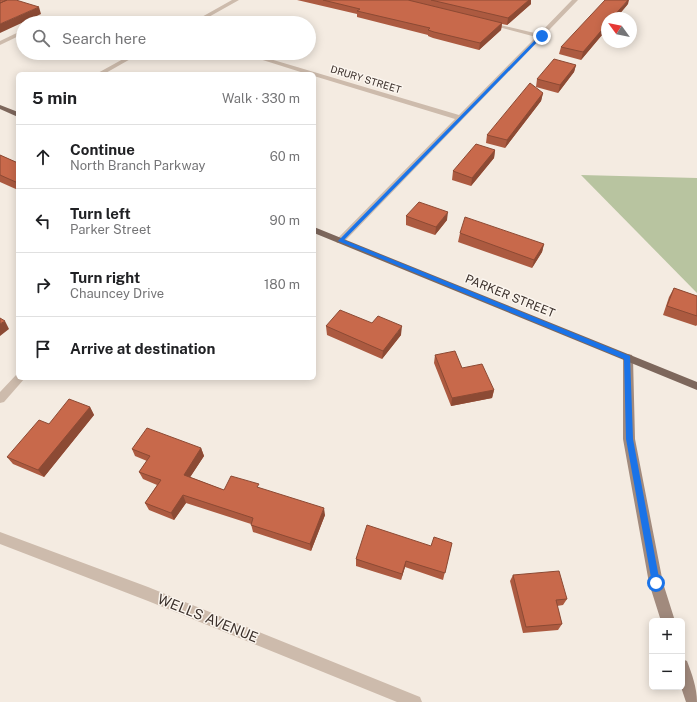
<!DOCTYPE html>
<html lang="en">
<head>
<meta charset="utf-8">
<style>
	body { margin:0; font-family:"Public Sans",sans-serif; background:#f6f6f6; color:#202124 }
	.controls { position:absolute; right:12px; bottom:12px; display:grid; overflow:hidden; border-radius:6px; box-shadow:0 2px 10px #0003 }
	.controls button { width:36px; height:36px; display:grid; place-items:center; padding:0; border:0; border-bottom:1px solid #e0e0e0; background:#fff; color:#202124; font:20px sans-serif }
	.compass { position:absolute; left:601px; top:12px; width:36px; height:36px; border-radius:50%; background:#fff; box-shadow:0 2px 10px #0003; rotate:303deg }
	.stop { position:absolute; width:12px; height:12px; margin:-9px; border:3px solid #1a73e8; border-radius:50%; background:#fff }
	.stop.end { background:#1a73e8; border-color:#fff; box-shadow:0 1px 4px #0008 }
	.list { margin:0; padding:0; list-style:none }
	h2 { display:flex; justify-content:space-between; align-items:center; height:52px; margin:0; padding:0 16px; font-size:17px }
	h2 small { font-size:13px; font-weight:400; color:#757577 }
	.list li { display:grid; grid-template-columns:26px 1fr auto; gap:12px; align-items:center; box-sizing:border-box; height:64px; padding:0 16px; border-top:1px solid #e0e0e0 }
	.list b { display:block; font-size:15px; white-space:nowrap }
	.list p { margin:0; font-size:13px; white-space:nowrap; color:#757577 }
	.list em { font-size:13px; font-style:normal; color:#757577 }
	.icon { flex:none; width:22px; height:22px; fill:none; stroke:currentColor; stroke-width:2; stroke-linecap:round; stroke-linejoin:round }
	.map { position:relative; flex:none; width:697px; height:702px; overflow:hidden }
	.search { position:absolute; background:#fff; box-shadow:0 2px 10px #0003; left:16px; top:16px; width:300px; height:44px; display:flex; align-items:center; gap:10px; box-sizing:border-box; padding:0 14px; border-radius:22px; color:#757577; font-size:15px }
	.panel { position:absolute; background:#fff; box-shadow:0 2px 10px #0003; left:16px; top:72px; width:300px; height:308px; border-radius:6px }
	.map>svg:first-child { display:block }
</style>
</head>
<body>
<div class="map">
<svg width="697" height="702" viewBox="0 0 697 702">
	<rect width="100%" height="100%" fill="#f4ebe1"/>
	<path fill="#b8c4a0" d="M581,175L697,178V293Z"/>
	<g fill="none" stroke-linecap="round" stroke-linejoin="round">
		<path fill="#cdbbac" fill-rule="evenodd" d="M23,30V34L0,45V41Z"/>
		<path fill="#cdbbac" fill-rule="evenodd" d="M232,0H239L198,23H191Z
			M572,0H578L343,243H337L336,241L337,239L455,119L314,76V74H307L241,53H250L459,115L536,37L487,24V22L539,34Z
			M134,53H141L104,74H96Z
			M16,375H18V378H25L4,402L0,403V392Z
			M0,532L148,587L415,695L420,697L422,702H397L148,601L0,544Z"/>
		<path fill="#a18a7d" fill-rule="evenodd" d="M628,354L632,355L633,358L635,439L663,583L675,621H661L649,583L623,439V358L624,355Z
			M682,659L687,661C692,674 697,688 697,702H686L681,687Z"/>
		<path fill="#7d675c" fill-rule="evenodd" d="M0,105L18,112V117L0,109Z
			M314,227L697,382V390L314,233Z"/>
	</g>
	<path fill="#ac5a40" d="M297,0H531V4L507,25L502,24L501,30L479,50L433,38L428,36V35L357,17V14Z
		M628,4L581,60L559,54L561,47Z
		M576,65L574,72L558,93L536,87L537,79Z
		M543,93L541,101L505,148L486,143L487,135Z
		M495,150L494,158L471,186L452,180L453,171Z
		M0,155L18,163V190L0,182Z
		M406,216L447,220L435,235L406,225Z
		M460,233L544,244L542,252L532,268L458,242Z
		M674,288L697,296V325L696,326L663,315L669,297Z
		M372,323L401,335L382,359L327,335L326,326Z
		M435,355L462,368L494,390L492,398L451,406L434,363Z
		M90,407L94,415L44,477L13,464L7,457Z
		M201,448L204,456L190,477L224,490L259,488L325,515L311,551L253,532L251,524L186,503L174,520L149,510L145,503L157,485L143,479L139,472L147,461L135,456L132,449Z
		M452,543L443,580L405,567L401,580L356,566V559L431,546Z
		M513,575L567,599L563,605L557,606L562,624L558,630L523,633L510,581Z"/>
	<path fill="#8c4a34" d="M529,0H531V4L507,25L508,18Z
		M628,0H629L628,4L616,18H612Z
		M39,7L41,14L0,33V24Z
		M502,23L501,30L479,50L480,43Z
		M607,24V29L581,60L583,52Z
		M576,65L574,72L558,93L560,85Z
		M543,93L541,101L505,148L507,140Z
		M495,150L494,158L471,186L472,178Z
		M448,212L447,220L435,235L436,227Z
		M544,244L542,252L532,268L534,260Z
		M5,321L9,329L0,336V324Z
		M402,326L401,335L382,359L383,351Z
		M494,390L492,398L451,406L452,398Z
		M90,407L94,415L44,477L38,470Z
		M201,448L204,456L187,482L184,475Z
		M183,495L186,503L174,520L171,513Z
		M324,508L325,515L311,551L310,544Z
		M406,561L405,567L401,580L402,574Z"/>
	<path fill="#c8694b" stroke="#8c4a34" d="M0,0H7L0,3Z
		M7,0H16L39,7L0,24V3Z
		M323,0H408L502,23L480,43L434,32L428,30L430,28L357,11L360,9Z
		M431,0H529L508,18Z
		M605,0H628L612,18H607V24L583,52L561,47Z
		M554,59L576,65L560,85L537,79Z
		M530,83L543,93L507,140L487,135Z
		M476,144L495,150L472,178L453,171Z
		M0,155L18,163V183L0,175Z
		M419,202L448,212L436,227L406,216Z
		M465,217L544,244L534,260L460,233Z
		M674,288L697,296V316L667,306Z
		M340,310L372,323L378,316L402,326L383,351L326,326Z
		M0,318L5,321L0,324Z
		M455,351L462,368L482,364L494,390L452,398L435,355Z
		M69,399L90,407L38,470L7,457L39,420L49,424Z
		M147,428L201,448L184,475L224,490L231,476L259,484L257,487L324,508L310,544L251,525L253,518L183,495L171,513L145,503L161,480L139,472L150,456L132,449Z
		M367,525L431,546L434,537L452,543L445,573L406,561L402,574L356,559Z
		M559,571L567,599L556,600L562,624L526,627L513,575Z"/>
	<path fill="#1a73e8" d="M540,35L543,36L344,240L630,356L633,439L660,583L659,586L656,587L653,586L652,583L626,439L624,359L338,241Z"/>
	<g text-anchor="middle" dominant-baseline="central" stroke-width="3" stroke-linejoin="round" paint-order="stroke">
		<g font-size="10" fill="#3b302b" stroke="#fbf5ee">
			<text transform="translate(366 79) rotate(17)">DRURY STREET</text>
		</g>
		<g font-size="12" fill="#3b302b" stroke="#fbf5ee">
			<text transform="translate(510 296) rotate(22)">PARKER STREET</text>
		</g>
		<g font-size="14" fill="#3b302b" stroke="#fbf5ee">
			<text transform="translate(208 618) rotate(22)">WELLS AVENUE</text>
		</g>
	</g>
</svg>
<div class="controls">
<button>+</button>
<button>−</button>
</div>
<svg class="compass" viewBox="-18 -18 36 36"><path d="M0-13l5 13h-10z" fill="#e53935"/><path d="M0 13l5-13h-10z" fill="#757577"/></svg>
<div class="stop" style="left:656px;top:583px"></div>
<div class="stop end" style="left:542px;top:36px"></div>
<div class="search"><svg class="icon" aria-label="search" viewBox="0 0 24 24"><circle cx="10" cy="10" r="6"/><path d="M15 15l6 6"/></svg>Search here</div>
<section class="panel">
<h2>5 min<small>Walk · 330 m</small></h2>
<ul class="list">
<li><svg class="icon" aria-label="ahead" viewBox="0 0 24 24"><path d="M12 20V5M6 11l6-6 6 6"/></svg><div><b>Continue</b><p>North Branch Parkway</p></div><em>60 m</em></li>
<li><svg class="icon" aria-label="left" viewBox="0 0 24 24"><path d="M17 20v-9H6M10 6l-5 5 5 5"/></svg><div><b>Turn left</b><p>Parker Street</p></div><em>90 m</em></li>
<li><svg class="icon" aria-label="right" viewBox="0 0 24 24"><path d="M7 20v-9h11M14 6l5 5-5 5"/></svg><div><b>Turn right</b><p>Chauncey Drive</p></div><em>180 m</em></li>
<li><svg class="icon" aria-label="arrive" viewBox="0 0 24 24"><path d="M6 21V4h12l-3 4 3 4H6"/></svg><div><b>Arrive at destination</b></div></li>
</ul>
</section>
</div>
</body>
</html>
